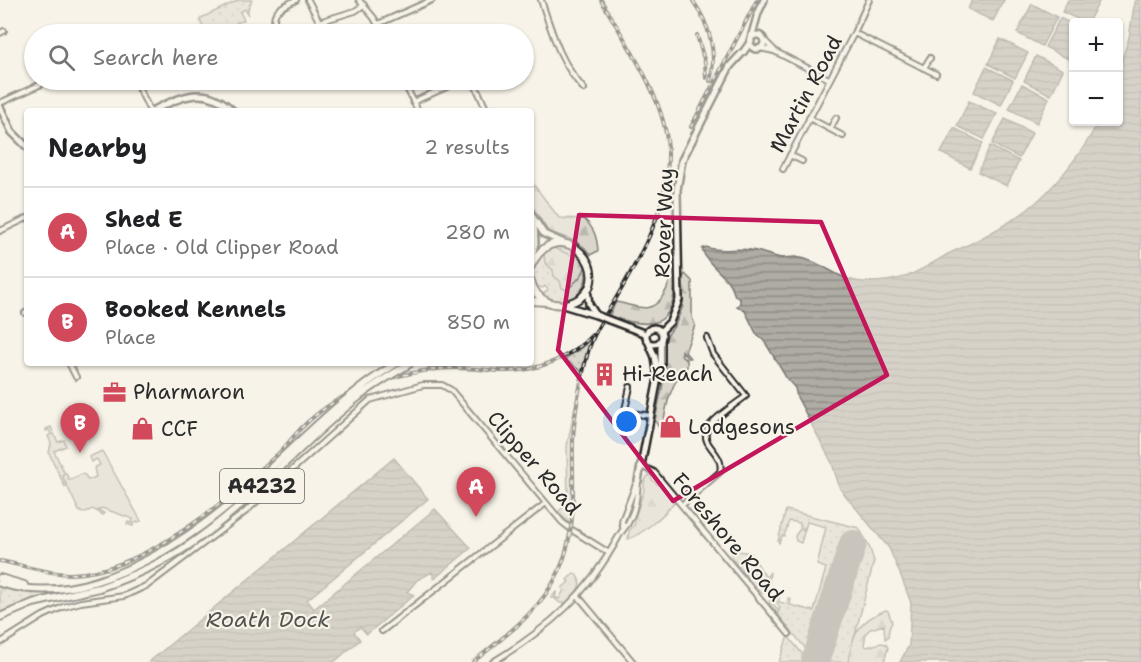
<!DOCTYPE html>
<html lang="en">
<head>
<meta charset="utf-8">
<style>
	body { margin:0; font-family:"Shantell Sans",sans-serif; background:#f6f6f6; color:#202124 }
	.controls { position:absolute; right:18px; top:18px; display:grid; overflow:hidden; border-radius:6px; box-shadow:0 2px 4px #0004 }
	.controls button { width:54px; height:54px; display:grid; place-items:center; padding:0; border:0; border-bottom:2px solid #e0e0e0; background:#fff; color:#202124; font:30px sans-serif }
	.you { position:absolute; left:627px; top:422px; width:21px; height:21px; margin:-15px; border:4px solid #fff; border-radius:50%; background:#1a73e8; box-shadow:0 0 0 9px #1a73e833 }
	.badge { display:grid; place-items:center; width:39px; height:39px; border-radius:50%; background:#d1495b; color:#fff; font-size:20px; font-weight:700 }
	.pin { position:absolute; translate:-50% -50px; filter:drop-shadow(0 2px 3px #0008) }
	.pin::after { content:''; position:absolute; top:32px; width:21px; height:18px; background:inherit; clip-path:polygon(0 0,100% 0,50% 100%) }
	.list { margin:0; padding:0; list-style:none }
	h2 { display:flex; justify-content:space-between; align-items:center; height:78px; margin:0; padding:0 24px; font-size:26px }
	h2 small { font-size:20px; font-weight:400; color:#757577 }
	.list li { display:grid; grid-template-columns:39px 1fr auto; gap:18px; align-items:center; box-sizing:border-box; height:90px; padding:0 24px; border-top:2px solid #e0e0e0 }
	.list b { display:block; font-size:22px; white-space:nowrap }
	.list p { margin:0; font-size:20px; white-space:nowrap; color:#757577 }
	.list em { font-size:20px; font-style:normal; color:#757577 }
	.icon { flex:none; width:33px; height:33px; fill:none; stroke:currentColor; stroke-width:2; stroke-linecap:round; stroke-linejoin:round }
	.map { position:relative; flex:none; width:1141px; height:662px; overflow:hidden }
	.search { position:absolute; background:#fff; box-shadow:0 2px 4px #0004; left:24px; top:24px; width:510px; height:66px; display:flex; align-items:center; gap:15px; box-sizing:border-box; padding:0 21px; border-radius:33px; color:#757577; font-size:22px }
	.panel { position:absolute; background:#fff; box-shadow:0 2px 4px #0004; left:24px; top:108px; width:510px; height:258px; border-radius:6px }
	.map>svg:first-child { display:block }
</style>
</head>
<body>
<div class="map">
<svg width="1141" height="662" viewBox="0 0 1141 662">
	<defs>
		<pattern id="grass-dots" width="8" height="8" patternUnits="userSpaceOnUse" patternTransform="scale(1.5)"><rect width="8" height="8" fill="#dad6cc"/><path d="M2 2h.1M6 6h.1" fill="none" stroke="#bbb8af" stroke-width="1.8" stroke-linecap="round"/></pattern>
		<pattern id="forest-firs" width="22" height="20" patternUnits="userSpaceOnUse" patternTransform="scale(1.5)"><rect width="22" height="20" fill="#dad6cc"/><path d="M5 1l3.5 6h-7zM16 11l3.5 6h-7z" fill="#bbb8af"/></pattern>
		<pattern id="water-rules" width="6" height="5" patternUnits="userSpaceOnUse" patternTransform="scale(1.5)"><rect width="6" height="5" fill="#afaca4"/><path d="M0 2.5h6" fill="none" stroke="#8f8c86"/></pattern>
	</defs>
	<rect width="100%" height="100%" fill="#f7f3e8"/>
	<filter id="ink" filterUnits="userSpaceOnUse"><feTurbulence type="fractalNoise" baseFrequency=".0167" numOctaves="2"/><feDisplacementMap in="SourceGraphic" scale="12" xChannelSelector="R" yChannelSelector="G"/><feConvolveMatrix kernelMatrix="1 2 1 2 8 2 1 2 1" color-interpolation-filters="sRGB"/></filter>
	<g filter="url(#ink)">
		<path fill="url(#grass-dots)" stroke="#82807c" stroke-width="1.5" d="M239,0H252L248,9V15L245,9L240,12L244,20L212,34H207L200,21L201,18Z
			M557,247C607,246 587,323 542,295L548,290L545,286L543,288L536,286L532,276L534,275C530,261 544,250 557,247Z
			M593,337L586,355L572,439V526L558,512L568,503L567,446L582,372L565,359L580,349Z
			M51,427L58,442L64,440L66,446L54,451L65,474L62,475L67,486L65,487L49,453L51,443L48,436L51,434L49,430L46,431V429Z
			M786,510L859,528L869,546L874,561L848,662H779L788,636L803,655L806,649L769,603L770,600L779,611L778,613L780,608L775,599L779,596V602L787,604L788,598L791,599L790,605L814,611L826,568L817,565L826,527L807,522L801,543L796,541L795,536L800,529L803,530L804,528L800,527V523L789,521L784,536H782L779,543L778,541Z
			M574,573C587,583 575,594 567,603H560L554,598H551L557,591L555,597L559,599L564,590L562,588L569,582L567,580Z
			M0,587L33,592L62,593L31,599L0,612Z"/>
		<path fill="url(#forest-firs)" stroke="#82807c" stroke-width="1.5" d="M531,181L559,218L584,219C594,228 597,237 598,251L590,255L585,248L575,241L548,231L531,204Z
			M554,248L570,255L575,251C595,268 580,277 567,290L562,288L560,281L554,276L553,270L545,263L544,253L547,250Z
			M685,274L692,281V317L695,325L685,352L690,358H687L682,351V357L687,360V367C671,381 666,406 663,426L659,428L655,420L664,379L663,344L666,337L675,325L683,306L681,280Z
			M675,279C675,330 650,329 609,316L616,302C637,306 652,316 664,294C667,289 669,286 669,280Z
			M651,475L652,480L660,486L674,499V502C667,513 640,536 628,539L629,531L635,524L634,521L644,490V482L648,476Z
			M733,550L751,553L766,578L770,572L768,593H760L731,557V553Z
			M886,610L888,611L892,622L889,629L888,637L885,639L884,625L870,629L866,633L864,645L867,647L881,643L886,644L888,648L884,662H849C851,634 860,620 886,610Z"/>
		<path fill="#dad6cc" stroke="#82807c" stroke-width="1.5" d="M102,451L141,521L134,523L133,526L127,524L128,522L132,523L133,519L102,508L98,510L104,513L103,515L93,509L83,513L79,511L62,475L66,473L69,480L82,474L85,475L88,480L96,477L94,468L100,465L97,459L91,462L89,457Z"/>
		<path fill="url(#water-rules)" stroke="#7a7874" stroke-width="1.5" d="M972,0H1004L993,21L968,9Z
			M1068,0H1100L1088,22H1084L1062,12Z
			M1135,0H1141V662H900L909,645L911,603L901,576L889,548L840,489L832,463L797,397L795,388L787,379L765,342L756,333L745,311L737,306L740,303V299L735,296C730,275 709,269 702,249L706,247C721,253 735,247 751,250C761,251 771,257 782,258C786,258 791,257 795,257C820,259 838,281 863,282C903,283 916,273 948,254C955,250 964,247 972,243C991,233 1011,222 1027,210C1053,190 1084,151 1098,122H1118L1119,69L1129,37Z
			M1032,4L1057,17L1042,46L1017,33Z
			M1060,18L1073,25V53L1070,60L1045,47Z
			M1000,39L1028,53L1015,78L988,64Z
			M1036,56L1063,70L1051,95L1024,81Z
			M986,67L1013,80L1001,105L974,92Z
			M1022,84L1049,98L1037,123L1009,109Z
			M969,101L997,114L984,139L957,126Z
			M1005,119L1032,133L1019,158L992,144Z
			M954,128L983,143L970,168L941,153Z
			M990,146L1019,161L1007,186L978,172Z
			M394,458L428,499L307,600L314,609L435,509L471,548L434,579L432,572L417,580L407,592L414,595L367,634L360,627L354,632L360,640L334,662H149Z"/>
		<g fill="none" stroke-linecap="round" stroke-linejoin="round">
			<path stroke="#918f8a" stroke-width="28" d="M815,662L853,544"/>
			<defs>
				<path id="street" d="M308,0L320,23
					M359,0L374,18L383,34
					M541,0C552,32 560,63 584,89
					M378,24L432,0
					M0,33L4,31
					M854,33L936,74
					M277,34C269,12 277,9 296,0
					M317,34L318,25L322,21L355,11L364,5
					M764,40L774,50
					M760,48L774,51L829,79
					M924,68L930,58
					M135,80L150,111
					M403,80L418,111
					M473,80L487,111
					M413,102L462,80
					M0,103L48,81
					M809,118L843,136
					M830,129L836,118
					M790,155L802,161
					M783,169L854,33L869,0
					M0,231L27,218
					M25,313L27,312
					M69,363L76,377
					M625,412L651,416
					M621,428L630,387
					M641,466L654,472L789,634
					M682,505L720,472C725,453 700,446 707,430C712,419 736,404 746,396L713,354L707,338
					M623,527L622,521L636,484
					M578,596L633,662
					M382,631L546,503
					M0,643L43,616L63,607L81,602L124,596L148,585L245,512L370,400L423,385H442L451,390L562,522L572,530L609,553
					M493,662C549,628 588,594 619,536C622,530 627,526 629,521C636,508 637,495 638,481"/>
				<path id="secondary" d="M750 42a7 7 0 1 1 14 0a7 7 0 1 1-14 0Z
					M751,38L758,13L764,0
					M0,107L12,132L27,147
					M152,111C182,96 206,84 233,111
					M531,214L544,234L562,242
					M531,261L535,243L534,221
					M587,289L589,304L596,315
					M563,305L596,315
					M609,320L646,334
					M646 336a8 8 0 1 1 16 0a8 8 0 1 1-16 0Z
					M661,331L670,322L679,300L677,190L682,160L730,66L744,51L751,41
					M649,343L655,357L658,378
					M638,481L658,378L661,372V341"/>
				<path id="primary" d="M531,266C559,207 621,277 575,301C567,305 556,306 548,302C539,298 533,290 531,281
					M531,301L547,302
					M0,578L24,585
					M0,583C32,593 65,591 97,581
					M0,617L33,603L99,588"/>
			</defs>
			<use href="#street" stroke="#2b2b2b" stroke-width="8"/>
			<use href="#secondary" stroke="#2b2b2b" stroke-width="10"/>
			<use href="#primary" stroke="#2b2b2b" stroke-width="10"/>
			<use href="#street" stroke="#f7f3e8" stroke-width="4"/>
			<use href="#secondary" stroke="#f7f3e8" stroke-width="5"/>
			<use href="#primary" stroke="#f7f3e8" stroke-width="6"/>
			<defs>
				<path id="rail" d="M693,1C709,24 718,53 710,81
					M697,35L705,63L706,78
					M691,127L757,0
					M0,561C23,565 47,574 71,574C143,573 228,500 279,453C284,448 289,442 294,436C312,415 338,397 364,387C391,377 424,369 452,368C471,367 488,371 506,371C538,371 571,358 592,335
					M473,662C505,636 542,610 559,571C578,528 572,486 573,441C574,415 581,377 588,352C593,333 605,316 615,300C642,254 669,207 668,152C667,101 626,43 601,0"/>
			</defs>
			<use href="#rail" stroke="#2b2b2b" stroke-width="4"/>
			<use href="#rail" stroke="#f7f3e8" stroke-width="1.5" stroke-dasharray="4.5" stroke-linecap="butt"/>
			<defs>
				<path id="secondary-bridge" d="M596,315L609,320"/>
				<path id="primary-bridge" d="M97,581C174,556 233,504 291,449C325,417 357,387 397,363
					M99,588C131,577 161,564 189,545C253,502 301,441 361,395C377,383 394,373 411,363"/>
			</defs>
			<use href="#secondary-bridge" stroke="#2b2b2b" stroke-width="10" stroke-linecap="butt"/>
			<use href="#primary-bridge" stroke="#2b2b2b" stroke-width="10" stroke-linecap="butt"/>
			<use href="#secondary-bridge" stroke="#f7f3e8" stroke-width="5"/>
			<use href="#primary-bridge" stroke="#f7f3e8" stroke-width="6"/>
		</g>
	</g>
	<path d="M0 0H1141V662H0ZM579,215L821,222L887,375L673,501L558,350Z" fill="#f7f3e8" fill-opacity=".55" fill-rule="evenodd"/>
	<path fill="none" stroke="#c2185b" stroke-width="4.5" stroke-linejoin="round" d="M579,215L821,222L887,375L673,501L558,350Z"/>
	<defs>
		<symbol id="building-bare" viewBox="-9 -9 18 18"><path d="M-4-6H4V6H1V3H-1V6H-4ZM-2.5-4.3h1.7v1.8h-1.7ZM.8-4.3h1.7v1.8H.8ZM-2.5-1h1.7V.8h-1.7ZM.8-1h1.7V.8H.8Z" fill="#d1495b" stroke="#f7f3e8" stroke-width="2.5" paint-order="stroke"/></symbol>
		<symbol id="office-bare" viewBox="-9 -9 18 18"><path d="M-6-3h4V-5.5h4V-3h4V5H-6ZM-1-4.5V-3h2v-1.5ZM-6 0V1H6V0Z" fill="#d1495b" stroke="#f7f3e8" stroke-width="2.5" paint-order="stroke"/></symbol>
		<symbol id="shop-bare" viewBox="-9 -9 18 18"><path d="M-5-2.5h2.3a2.7 3.5 0 0 1 5.4 0H5L5.5 6h-11ZM-1.5-2.5h3a1.5 2.3 0 0 0-3 0Z" fill="#d1495b" stroke="#f7f3e8" stroke-width="2.5" paint-order="stroke"/></symbol>
	</defs>
	<g fill-rule="evenodd">
		<use href="#building-bare" x="588" y="358" width="33" height="33"/>
		<use href="#office-bare" x="98" y="376" width="33" height="33"/>
		<use href="#shop-bare" x="654" y="410" width="33" height="33"/>
		<use href="#shop-bare" x="126" y="412" width="33" height="33"/>
	</g>
	<g text-anchor="middle" dominant-baseline="central" stroke-width="4.5" stroke-linejoin="round" paint-order="stroke">
		<rect fill="#f7f3e8" stroke="#686764" stroke-width="1.5" x="220" y="469" width="84" height="34" rx="4.5"/>
		<g font-size="20" font-weight="bold" fill="#2b2b2b">
			<text x="262" y="486">A4232</text>
		</g>
		<g font-size="21" fill="#2b2b2b" stroke="#f7f3e8">
			<text transform="translate(806 94) rotate(-62)">Martin Road</text>
			<text transform="translate(664 223) rotate(-88)">Rover Way</text>
			<text transform="translate(534 463) rotate(49)">Clipper Road</text>
			<text transform="translate(728 537) rotate(50)">Foreshore Road</text>
		</g>
		<g font-size="21" fill="#2b2b2b" stroke="#f7f3e8" text-anchor="start">
			<text x="622" y="374">Hi-Reach</text>
			<text x="133" y="392">Pharmaron</text>
			<text x="688" y="427">Lodgesons</text>
			<text x="161" y="429">CCF</text>
		</g>
		<g font-size="22" font-style="italic" fill="#53524f" stroke="#f7f3e8">
			<text x="268" y="619">Roath Dock</text>
		</g>
	</g>
</svg>
<div class="controls">
<button>+</button>
<button>−</button>
</div>
<div class="you"></div>
<div class="pin badge" style="left:476px;top:517px">A</div>
<div class="pin badge" style="left:80px;top:453px">B</div>
<div class="search"><svg class="icon" aria-label="search" viewBox="0 0 24 24"><circle cx="10" cy="10" r="6"/><path d="M15 15l6 6"/></svg>Search here</div>
<section class="panel">
<h2>Nearby<small>2 results</small></h2>
<ul class="list">
<li><span class="badge">A</span><div><b>Shed E</b><p>Place · Old Clipper Road</p></div><em>280 m</em></li>
<li><span class="badge">B</span><div><b>Booked Kennels</b><p>Place</p></div><em>850 m</em></li>
</ul>
</section>
</div>
</body>
</html>
